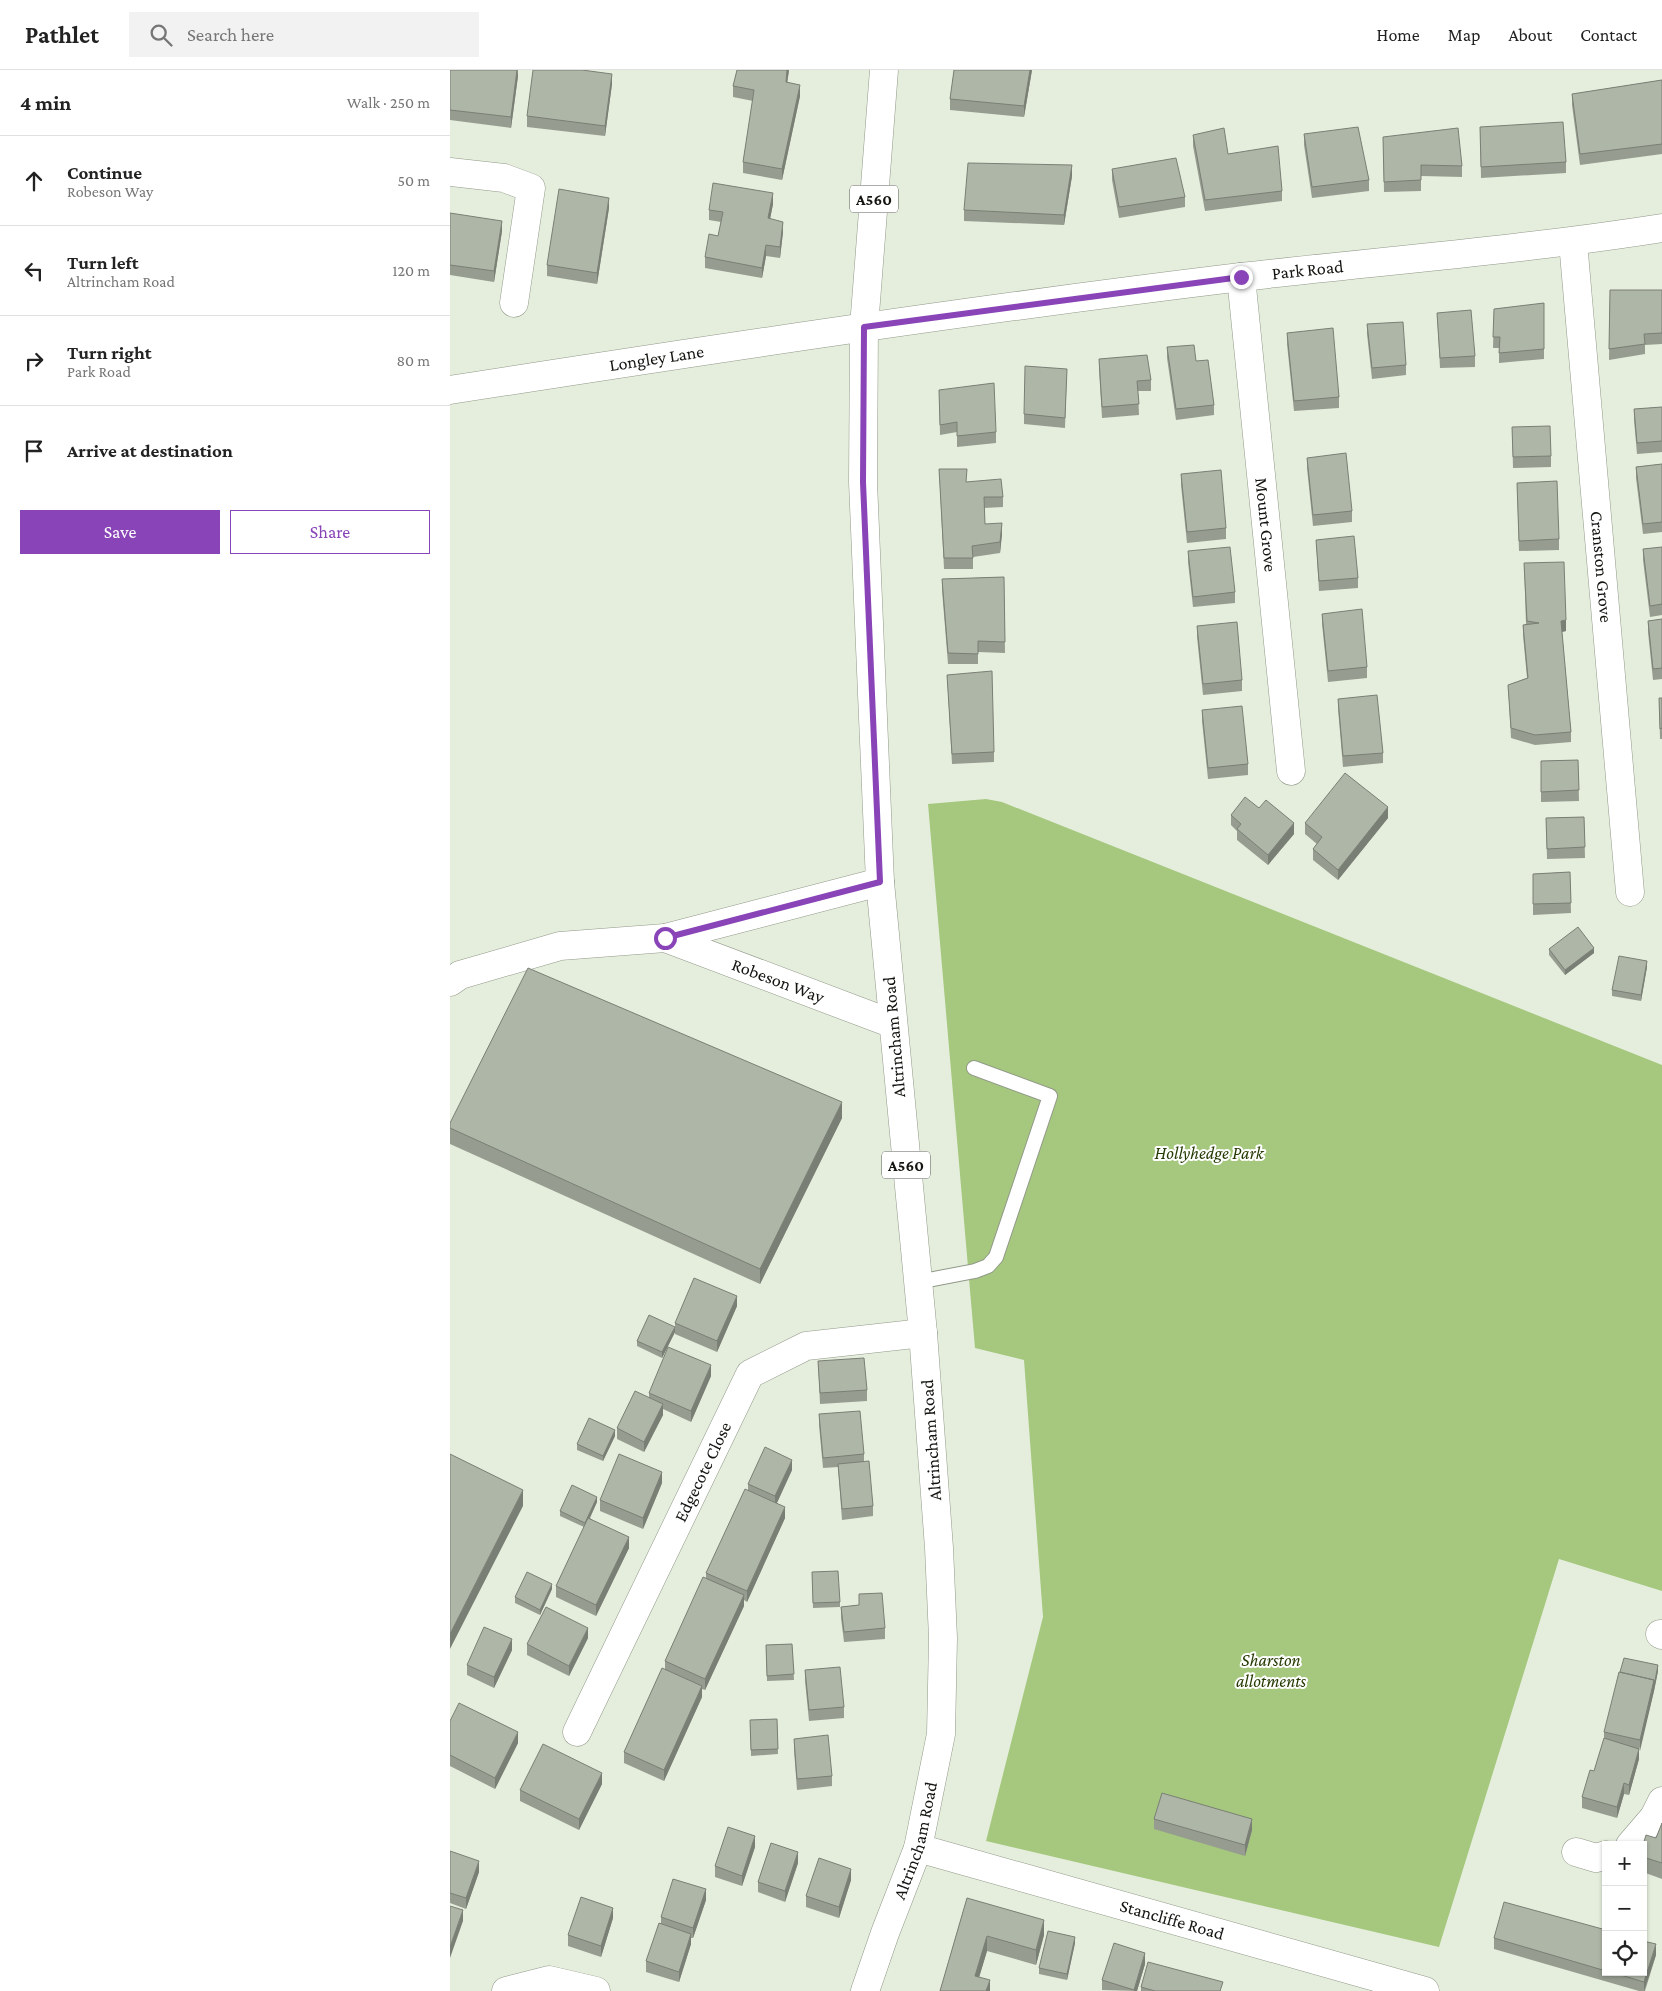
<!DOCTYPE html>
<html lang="en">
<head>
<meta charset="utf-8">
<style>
	body { margin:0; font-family:"Crimson Pro",serif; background:#f2f2f2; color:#222 }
	.controls { position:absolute; right:15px; bottom:15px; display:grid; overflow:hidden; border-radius:0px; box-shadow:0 1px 4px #0004 }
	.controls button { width:45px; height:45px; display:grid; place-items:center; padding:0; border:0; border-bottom:1px solid #e0e0e0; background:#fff; color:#222; font:25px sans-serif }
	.stop { position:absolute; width:15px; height:15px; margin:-11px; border:4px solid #8944b7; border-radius:50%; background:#fff }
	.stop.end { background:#8944b7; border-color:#fff; box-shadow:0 1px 5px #0008 }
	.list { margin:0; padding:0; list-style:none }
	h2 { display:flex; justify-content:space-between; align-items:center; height:65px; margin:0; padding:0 20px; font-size:21px }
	h2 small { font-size:16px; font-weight:400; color:#767676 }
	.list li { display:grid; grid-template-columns:32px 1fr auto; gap:15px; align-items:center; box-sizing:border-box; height:90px; padding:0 20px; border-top:1px solid #e0e0e0 }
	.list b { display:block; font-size:19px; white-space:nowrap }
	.list p { margin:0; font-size:16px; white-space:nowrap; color:#767676 }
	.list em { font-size:16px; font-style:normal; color:#767676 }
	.actions { display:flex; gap:10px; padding:15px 20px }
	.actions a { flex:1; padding:11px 0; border:1px solid #8944b7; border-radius:0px; text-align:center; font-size:18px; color:#8944b7 }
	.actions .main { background:#8944b7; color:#fff }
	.icon { flex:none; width:28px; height:28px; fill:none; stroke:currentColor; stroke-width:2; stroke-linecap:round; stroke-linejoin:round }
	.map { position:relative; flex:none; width:1212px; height:1921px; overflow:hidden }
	header { display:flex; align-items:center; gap:30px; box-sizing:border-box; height:70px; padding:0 25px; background:#fff; border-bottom:1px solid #e0e0e0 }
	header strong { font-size:24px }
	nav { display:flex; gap:28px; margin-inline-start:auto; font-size:18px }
	.search { width:350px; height:45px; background:#f2f2f2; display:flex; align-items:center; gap:12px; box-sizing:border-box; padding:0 18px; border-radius:0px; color:#767676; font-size:19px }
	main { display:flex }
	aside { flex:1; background:#fff }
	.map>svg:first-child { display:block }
</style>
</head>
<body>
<header>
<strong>Pathlet</strong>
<div class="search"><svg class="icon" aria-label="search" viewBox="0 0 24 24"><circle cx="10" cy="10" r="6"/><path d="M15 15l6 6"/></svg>Search here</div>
<nav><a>Home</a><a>Map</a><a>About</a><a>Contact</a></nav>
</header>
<main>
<aside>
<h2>4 min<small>Walk · 250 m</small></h2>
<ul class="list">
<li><svg class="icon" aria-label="ahead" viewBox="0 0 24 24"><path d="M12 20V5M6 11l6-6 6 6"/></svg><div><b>Continue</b><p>Robeson Way</p></div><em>50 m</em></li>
<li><svg class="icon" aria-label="left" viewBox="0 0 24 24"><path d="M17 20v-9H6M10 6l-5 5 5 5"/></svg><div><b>Turn left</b><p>Altrincham Road</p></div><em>120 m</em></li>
<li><svg class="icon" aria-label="right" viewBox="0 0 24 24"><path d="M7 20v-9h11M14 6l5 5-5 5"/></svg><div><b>Turn right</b><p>Park Road</p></div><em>80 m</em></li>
<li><svg class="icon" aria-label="arrive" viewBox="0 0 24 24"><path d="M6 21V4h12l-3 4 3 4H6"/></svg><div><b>Arrive at destination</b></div></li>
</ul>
<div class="actions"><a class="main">Save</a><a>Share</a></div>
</aside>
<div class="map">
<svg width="1212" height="1921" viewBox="0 0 1212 1921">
	<rect width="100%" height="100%" fill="#e5eedd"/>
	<path fill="#a5c87e" d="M536,729L552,732L1212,995V1521L1109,1489L989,1877L536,1771L593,1547L574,1290L525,1278L478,734Z"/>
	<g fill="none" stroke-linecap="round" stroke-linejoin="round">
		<defs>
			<path id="service" d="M468,1212L525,1201L538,1196L546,1187L600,1026L524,998"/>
			<g id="minor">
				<path d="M0,102L54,108L81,118L64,233"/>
				<path id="s1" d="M1123,172L1180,822"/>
				<path id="s2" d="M791,207L841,701"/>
				<path id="s3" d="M215,868L443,954"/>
				<path d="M0,912L10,905L110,876L215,868L430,812"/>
				<path d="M1210,1564L1212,1565"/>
				<path id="s4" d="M127,1662L300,1304L356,1276L473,1263"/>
				<path d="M1180,1775L1204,1747L1212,1731"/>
				<path id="s5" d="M468,1778L975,1921"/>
				<path d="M1126,1782L1146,1788L1156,1785"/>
				<path d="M56,1921L99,1910L146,1921"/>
			</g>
			<g id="secondary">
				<path id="s6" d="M0,320C263,279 526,239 791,207C931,191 1072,180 1212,158"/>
			</g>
			<g id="primary">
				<path id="s7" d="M415,1921L435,1863L468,1778L491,1664L493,1568L489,1478L473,1263L430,812L413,412L414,257L434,0"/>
			</g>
		</defs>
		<use href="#service" stroke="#919989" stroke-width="16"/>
		<use href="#minor" stroke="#919989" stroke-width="29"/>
		<use href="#secondary" stroke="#919989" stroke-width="29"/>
		<use href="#primary" stroke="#919989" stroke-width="29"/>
		<use href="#service" stroke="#fff" stroke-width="14"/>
		<use href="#minor" stroke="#fff" stroke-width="28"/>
		<use href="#secondary" stroke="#fff" stroke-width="28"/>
		<use href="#primary" stroke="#fff" stroke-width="28"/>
	</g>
	<path fill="#969d90" d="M0,0H68V6L61,58L0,50Z
		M287,0H339L337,12L350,26L332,110L293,103V92L303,31L283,27V16Z
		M504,0H582L574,47L500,40V29Z
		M1212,10V84L1130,95L1122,35V24Z
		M162,14L155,66L77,57V46Z
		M1030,57L1116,92V103L1031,108Z
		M854,64L919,110V121L862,128L854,75Z
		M743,65L778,84L832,121V131L755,141L743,76Z
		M933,67L1012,96V107L971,106V121L934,122Z
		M662,99L735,127V137L669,148L662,110Z
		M622,106L614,155L514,151V140Z
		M323,134L320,149L333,162L330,188L316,186L312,208L255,198V187L268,166L271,152L259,150V140Z
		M159,138L147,214L97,206V195Z
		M0,143L52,161L44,212L0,205Z
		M1160,220H1212V274L1195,275V284L1159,290Z
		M1094,233V289L1049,293V278H1043L1044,239Z
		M987,243L1025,286V297L990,298Z
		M917,254L956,295V305L922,309L917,264Z
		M837,263L889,327V338L844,341L837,274Z
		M717,277L746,291L764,335V345L726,350L717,288Z
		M649,289L701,310V321H688L689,345L652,348L649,299Z
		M617,299L615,358L574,354V344Z
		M489,320L546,362V373L507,377V362L490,365Z
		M1212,337V382L1187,384L1184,350V339Z
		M1062,357L1101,386V397L1063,398Z
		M857,388L902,441V452L863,456L857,398Z
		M1212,394V462L1193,464L1186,408V397Z
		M489,399L516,412L553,427V437L534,438L535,454L552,464L550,483L523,487V499H494Z
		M731,404L776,458V469L737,473L731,415Z
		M1067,413L1109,469V480L1069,481Z
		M866,470L908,508V518L869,521Z
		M1212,477V545L1200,547L1193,490V479Z
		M738,481L785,522V533L743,537L738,492Z
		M1074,493L1116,561L1112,562L1121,662V672L1085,675L1061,668L1058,615L1077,608L1073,565V555L1076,554Z
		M554,507L555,583L528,582V594H498L492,520V509Z
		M872,544L917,597V608L878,612L872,554Z
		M1212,549V609L1203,610L1198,562V551Z
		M747,556L792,610V621L753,625L747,567Z
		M497,605L544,682V692L502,694Z
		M1209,628H1212V669H1210Z
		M888,629L933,683V693L893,697L888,639Z
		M752,640L798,694V705L758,709L752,651Z
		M1128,690L1129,731L1091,732V691Z
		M809,738L844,764L818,795L787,770V761L781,755V745Z
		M1134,747L1135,788L1097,789L1096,748Z
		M938,748L888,810L863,790V779L867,774L855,764V753Z
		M1120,802L1121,843L1083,845V804Z
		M1099,879L1144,883L1115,905L1099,885Z
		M1197,897L1191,931L1162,926V920Z
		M392,1048L310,1214L0,1074V1053Z
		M287,1236L267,1282L225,1264V1253Z
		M225,1262L212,1288L187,1276V1271Z
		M368,1291L417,1320V1331L370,1334Z
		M261,1306L241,1352L213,1339V1345L194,1382L167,1369V1358L199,1327V1323Z
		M369,1344L414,1384V1392L423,1436V1446L392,1450L388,1397L373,1398L369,1355Z
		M165,1366L153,1391L127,1380V1374Z
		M342,1400L327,1433L335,1448L297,1532L294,1530V1536L255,1620L252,1619V1627L214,1711L174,1693V1682L215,1599V1591L256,1508V1503L298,1420V1414Z
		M212,1413L193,1459L150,1441V1430Z
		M147,1432L140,1448L179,1478L146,1546L106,1527V1516L134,1457L110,1446V1441Z
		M362,1502L390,1532V1537L363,1538Z
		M102,1519L90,1545L65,1533V1527Z
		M409,1524L435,1558V1569L394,1572L391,1548V1537L409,1535Z
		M138,1568L119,1606L77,1585V1574Z
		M342,1574L344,1610L317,1611L316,1575Z
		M62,1580L44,1618L17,1605V1595Z
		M355,1600L394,1637V1648L359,1651L355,1611Z
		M1208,1601L1204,1621L1189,1681V1689L1179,1725L1174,1724L1167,1748L1132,1738V1727L1144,1701L1154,1669V1662Z
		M327,1649L328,1684L301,1686L300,1650Z
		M0,1651L68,1673L45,1719L0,1696Z
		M344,1669L382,1706V1716L347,1720L344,1680Z
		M152,1714L129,1760L70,1731V1720Z
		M704,1749L802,1760L795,1786L704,1759Z
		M1212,1753V1809L1193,1802V1775L1206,1768Z
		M305,1777L292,1816L265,1807V1796Z
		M0,1781L29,1802L16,1839L0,1833Z
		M348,1793L335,1832L308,1822V1812Z
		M401,1810L389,1848L356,1837V1826Z
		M517,1828L594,1865L586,1895L537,1881L529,1907L540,1921H490Z
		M256,1830L243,1868H241V1874L229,1912L196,1902V1891L211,1853V1847Z
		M163,1848L151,1887L118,1876V1865Z
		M1156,1860V1902H1193L1206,1885L1195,1921H1189L1044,1879V1868Z
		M625,1873L617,1910L589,1904V1898Z
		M695,1894L687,1921L652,1920V1910Z
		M691,1917L773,1921H691Z"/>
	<path fill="#7a7f75" d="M67,0L68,6L61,58V47Z
		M337,0H339L336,22V12Z
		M580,0H582L574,47V36Z
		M162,4V14L155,66V56Z
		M350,15V26L332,110V99Z
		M622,95V106L614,155V145Z
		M323,123V134L318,159V148Z
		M159,128V138L147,214V203Z
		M52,151V161L44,212V201Z
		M333,152V162L330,188V177Z
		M316,175V186L312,208V198Z
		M552,453V464L550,483V472Z
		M1116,550V561L1111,562V551Z
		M938,737V748L888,810V800Z
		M844,753V764L818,795V785Z
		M1144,878V883L1115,905V900Z
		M1197,891V897L1191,931V925Z
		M392,1032V1048L310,1214V1199Z
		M287,1226V1236L267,1282V1271Z
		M225,1257V1262L212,1288V1282Z
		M261,1295V1306L241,1352V1341Z
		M213,1334V1345L194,1382V1372Z
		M165,1360V1366L153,1391V1386Z
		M342,1390V1400L325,1437V1426Z
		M212,1402V1413L193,1459V1448Z
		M73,1420V1436L0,1579V1564Z
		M147,1427V1432L135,1458V1453Z
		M335,1437V1448L297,1532V1521Z
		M179,1467V1478L146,1546V1535Z
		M102,1514V1519L90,1545V1540Z
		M294,1525V1536L255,1620V1609Z
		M138,1558V1568L119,1606V1596Z
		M62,1569V1580L44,1618V1607Z
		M1208,1595V1601L1204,1621L1190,1681V1670Z
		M252,1616V1627L214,1711V1700Z
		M68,1662V1673L45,1719V1708Z
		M1189,1679V1689L1179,1725V1715Z
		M152,1703V1714L129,1760V1749Z
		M1174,1713V1724L1167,1748V1737Z
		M802,1749V1760L795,1786V1775Z
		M305,1766V1777L292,1816V1806Z
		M348,1782V1793L335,1832V1821Z
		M29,1791V1802L16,1839V1828Z
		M401,1799V1810L389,1848V1837Z
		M256,1819V1830L243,1868V1858Z
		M163,1838V1848L151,1887V1876Z
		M13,1840V1851L0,1888V1877Z
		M594,1850V1865L586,1895V1880Z
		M241,1864V1874L229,1912V1902Z
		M537,1866V1881L525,1921V1906Z
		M625,1867V1873L617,1910V1904Z
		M1206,1874V1885L1194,1921V1912Z
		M695,1883V1894L687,1921H684Z
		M540,1910V1921H536Z"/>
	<path fill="#aeb6a7" stroke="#7a7f75" d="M0,0H67L61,47L0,40Z
		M83,0H132L162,4L155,56L77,46Z
		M287,0H337L336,12L350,15L332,99L293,92L304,20L283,16Z
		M504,0H580L574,36L500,29Z
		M1212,10V74L1130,84L1122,24Z
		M1113,52L1116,92L1031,97L1030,57Z
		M908,57L919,110L862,117L854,64Z
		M774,58L778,84L828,76L832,121L755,130L743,65Z
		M1008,58L1012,96L971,95V110L934,112L933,67Z
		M726,88L735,127L669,137L662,99Z
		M518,93L622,95L614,145L514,140Z
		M263,113L323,123L318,148L333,152L330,177L316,175L312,198L255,187L259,164L268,166L273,142L259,140Z
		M109,119L159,128L147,203L97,195Z
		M0,143L52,151L44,201L0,195Z
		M1160,220H1212V263L1194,264L1195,274L1159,279Z
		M1094,233V279L1049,283L1050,267H1043L1044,239Z
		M1021,240L1025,286L990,288L987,243Z
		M953,252L956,295L922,298L917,254Z
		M883,258L889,327L844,331L837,263Z
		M744,275L746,291L758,290L764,335L726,339L717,277Z
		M697,285L701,310L687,311L689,334L652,337L649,289Z
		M575,296L617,299L615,348L574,344Z
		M544,313L546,362L507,366V352L490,355L489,320Z
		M1212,337V371L1187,373L1184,339Z
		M1100,356L1101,386L1063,387L1062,357Z
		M896,383L902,441L863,445L857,388Z
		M1212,394V452L1193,454L1186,397Z
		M489,399H517L516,412L551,409L553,427H534L535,454L552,453L550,472L522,476L523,488H494Z
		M771,400L776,458L737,462L731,404Z
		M1107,411L1109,469L1069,471L1067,413Z
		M904,466L908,508L869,511L866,470Z
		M780,477L785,522L743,527L738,481Z
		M1212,477V534L1200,536L1193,479Z
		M1114,492L1116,550L1111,551L1121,662L1085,665L1061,658L1058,615L1078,608L1073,555L1089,553L1077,551L1074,493Z
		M554,507L555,572L528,571V584L498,583L492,509Z
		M912,539L917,597L878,601L872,544Z
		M1212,549V598L1203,599L1198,551Z
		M787,552L792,610L753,614L747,556Z
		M542,601L544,682L502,684L497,605Z
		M927,625L933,683L893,686L888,629Z
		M1209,628H1212V658L1210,659Z
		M792,636L798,694L758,698L752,640Z
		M1128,690L1129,720L1091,722V691Z
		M895,703L938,737L888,800L863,779L872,767L855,753Z
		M795,727L809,738L816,730L844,753L818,785L787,759L791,754L781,745Z
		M1134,747L1135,777L1097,779L1096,748Z
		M1120,802L1121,833L1083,834V804Z
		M1128,857L1144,878L1115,900L1099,879Z
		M1169,886L1197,891L1191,925L1162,920Z
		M78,898L392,1032L310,1199L0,1058V1053Z
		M244,1208L287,1226L267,1271L225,1253Z
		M199,1245L225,1257L212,1282L187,1271Z
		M218,1277L261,1295L241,1341L199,1323Z
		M414,1288L417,1320L370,1323L368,1291Z
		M185,1321L213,1334L194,1372L167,1358Z
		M410,1341L414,1384L373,1388L369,1344Z
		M139,1348L165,1360L153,1386L127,1374Z
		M315,1377L342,1390L325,1426L298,1414Z
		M0,1384L73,1420L0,1564Z
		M169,1384L212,1402L193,1448L150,1430Z
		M419,1391L423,1436L392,1439L388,1394Z
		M122,1415L147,1427L135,1453L110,1441Z
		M295,1419L335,1437L297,1521L256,1503Z
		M138,1448L179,1467L146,1535L106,1516Z
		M388,1501L390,1532L363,1533L362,1502Z
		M77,1502L102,1514L90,1540L65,1527Z
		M253,1507L294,1525L255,1609L215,1591Z
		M432,1523L435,1558L394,1562L391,1537L409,1535V1524Z
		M96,1537L138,1558L119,1596L77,1574Z
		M34,1557L62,1569L44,1607L17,1595Z
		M342,1574L344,1604L317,1606L316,1575Z
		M1174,1588L1208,1595L1204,1616V1610L1170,1602Z
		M390,1597L394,1637L359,1640L355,1600Z
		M212,1598L252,1616L214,1700L174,1682Z
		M1169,1602L1204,1610L1190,1670L1154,1662Z
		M9,1633L68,1662L45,1708L0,1685V1651Z
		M327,1649L328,1679L301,1680L300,1650Z
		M378,1665L382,1706L347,1709L344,1669Z
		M1154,1668L1189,1679L1179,1715L1174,1713L1167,1737L1132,1727L1140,1700L1144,1701Z
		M93,1674L152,1703L129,1749L70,1720Z
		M712,1723L802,1749L795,1775L704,1749Z
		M1212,1753V1793L1193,1787V1775L1196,1765L1206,1768Z
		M278,1757L305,1766L292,1806L265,1796Z
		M321,1773L348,1782L335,1821L308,1812Z
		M0,1781L29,1791L16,1828L0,1823Z
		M369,1788L401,1799L389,1837L356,1826Z
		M223,1809L256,1819L243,1858L211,1847Z
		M131,1827L163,1838L151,1876L118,1865Z
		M517,1828L594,1850L586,1880L537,1866L525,1906L540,1910L536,1921H490Z
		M1054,1832L1156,1860V1901L1044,1868Z
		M0,1836L13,1840L0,1877Z
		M209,1853L241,1864L229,1902L196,1891Z
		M598,1861L625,1867L617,1904L589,1898Z
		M1193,1871L1206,1874L1194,1912L1161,1902H1193Z
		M664,1873L695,1883L684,1920L652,1910Z
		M698,1892L773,1912L770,1921H705L691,1917Z"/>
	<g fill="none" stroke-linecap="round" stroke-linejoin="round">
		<path stroke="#8944b7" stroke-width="6" d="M215,868L430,812L413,412L414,257L791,207"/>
	</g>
	<g text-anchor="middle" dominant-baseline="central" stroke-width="4" stroke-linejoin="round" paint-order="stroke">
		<g fill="#fff" stroke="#5a5c58" stroke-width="1">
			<rect x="400" y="115.5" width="48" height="27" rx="4"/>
			<rect x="432" y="1081.5" width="48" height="27" rx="4"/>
		</g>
		<g font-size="16" font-weight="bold" fill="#131610">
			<text x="424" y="129">A560</text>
			<text x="456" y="1095">A560</text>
		</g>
		<g font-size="18" fill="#131610" stroke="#fff">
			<text stroke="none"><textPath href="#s6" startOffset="866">Park Road</textPath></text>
			<text stroke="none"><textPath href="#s6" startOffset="209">Longley Lane</textPath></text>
			<text stroke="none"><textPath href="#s2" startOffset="249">Mount Grove</textPath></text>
			<text stroke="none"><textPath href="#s1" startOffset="326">Cranston Grove</textPath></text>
			<text stroke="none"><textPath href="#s3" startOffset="121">Robeson Way</textPath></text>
			<text transform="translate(444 967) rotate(-95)">Altrincham Road</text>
			<text transform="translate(481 1370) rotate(-94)">Altrincham Road</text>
			<text stroke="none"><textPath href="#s4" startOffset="289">Edgecote Close</textPath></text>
			<text stroke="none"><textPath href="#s7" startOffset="159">Altrincham Road</textPath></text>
			<text stroke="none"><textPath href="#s5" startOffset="264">Stancliffe Road</textPath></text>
		</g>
		<g font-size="18" font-style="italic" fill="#263b03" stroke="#fff">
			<text x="759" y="1083">Hollyhedge Park</text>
			<text x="821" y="1590">Sharston<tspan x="821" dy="21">allotments</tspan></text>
		</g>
	</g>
</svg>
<div class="controls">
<button>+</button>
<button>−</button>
<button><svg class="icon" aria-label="locate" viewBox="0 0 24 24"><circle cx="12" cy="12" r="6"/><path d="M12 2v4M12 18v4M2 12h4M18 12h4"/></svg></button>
</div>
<div class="stop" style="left:215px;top:868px"></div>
<div class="stop end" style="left:791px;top:207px"></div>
</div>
</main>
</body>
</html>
